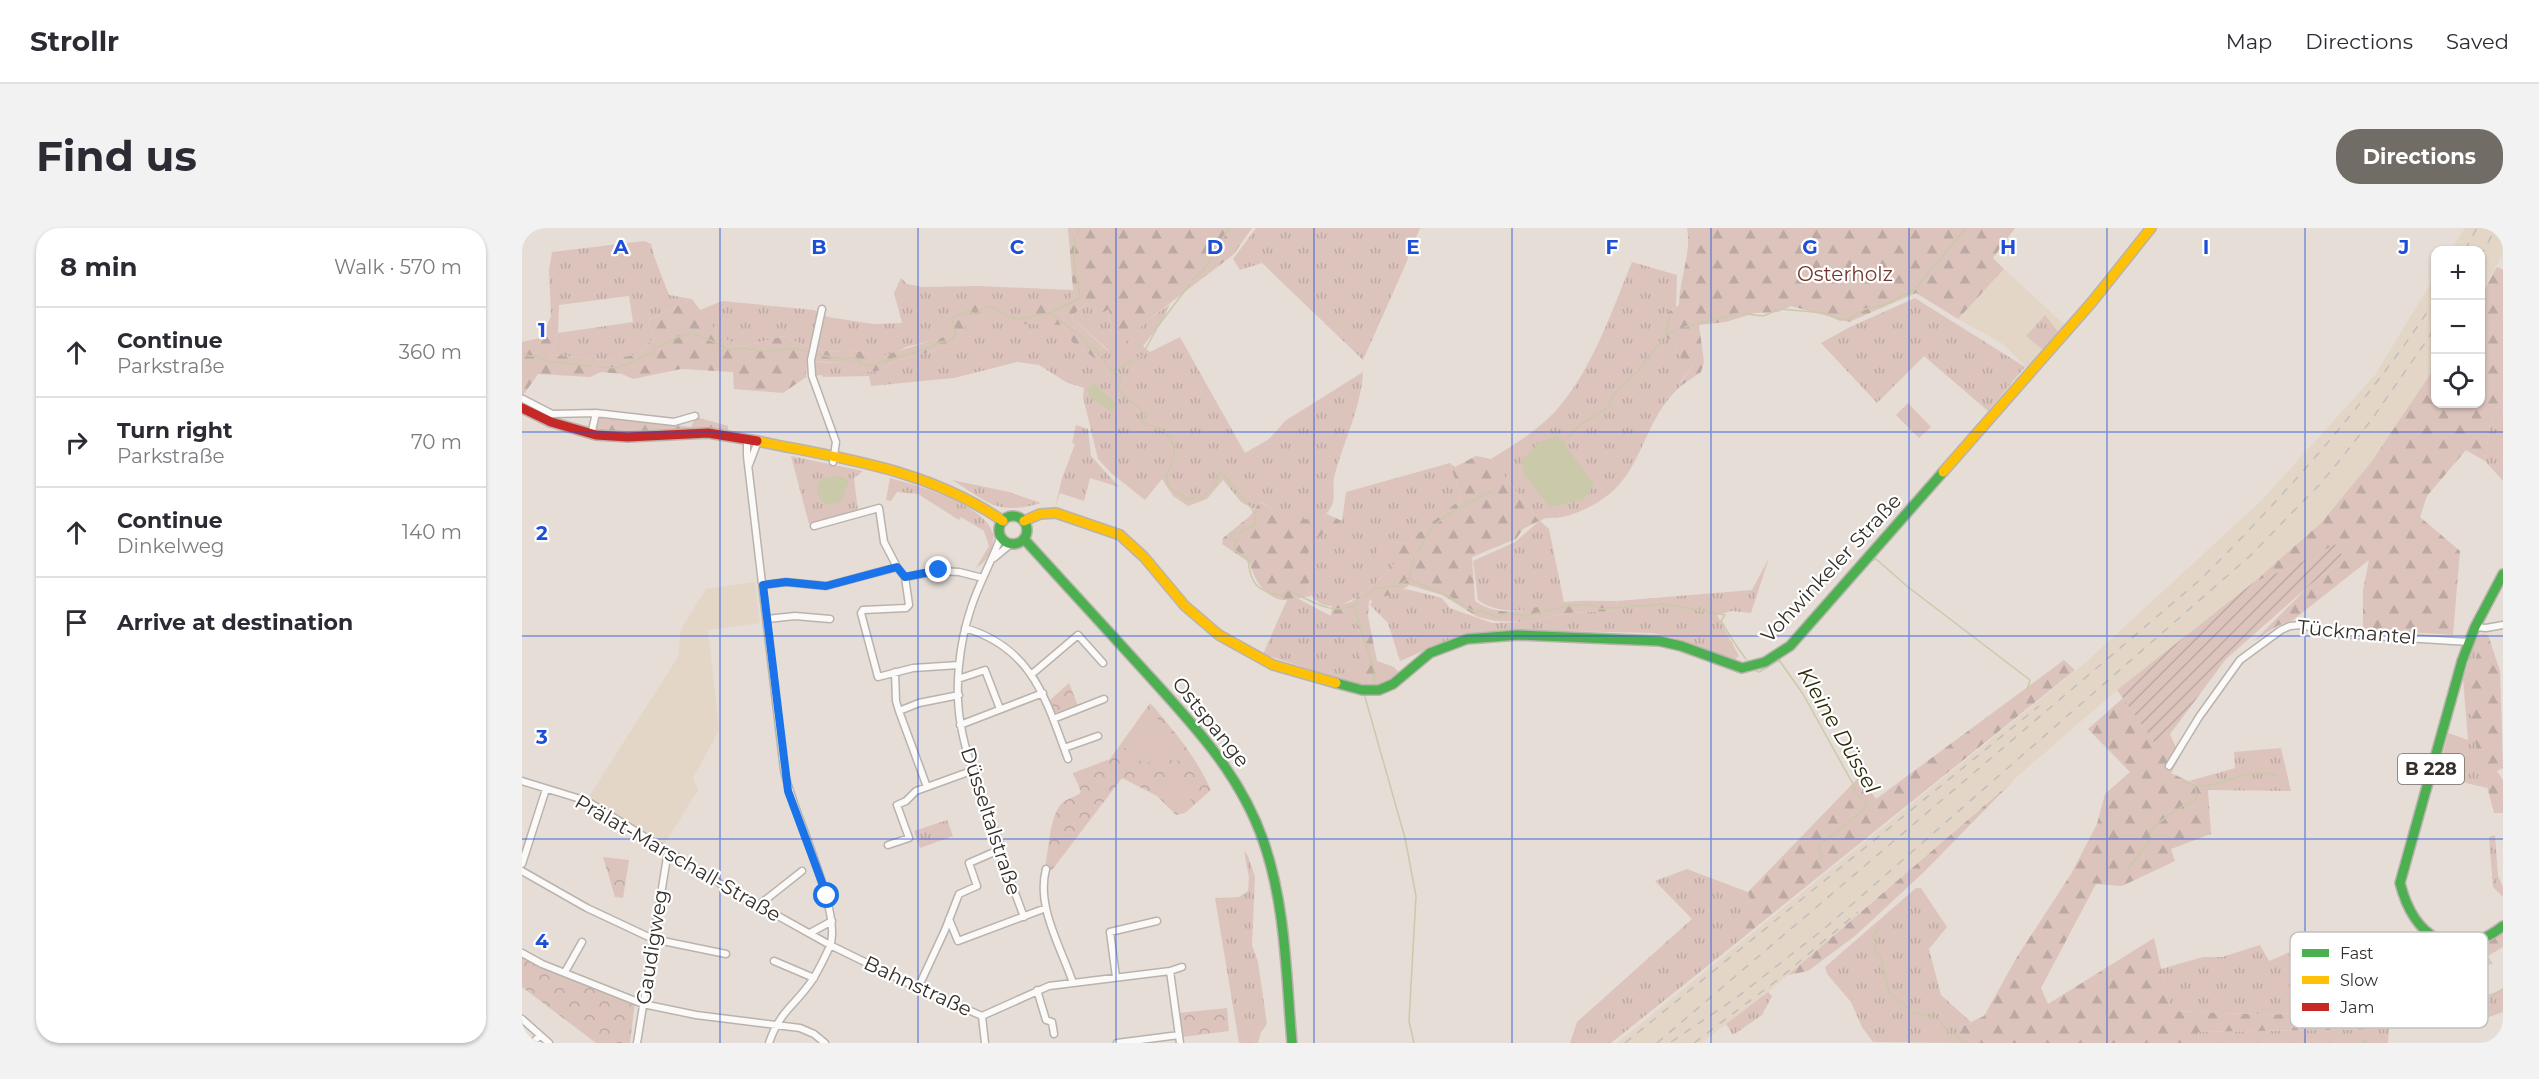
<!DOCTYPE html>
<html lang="en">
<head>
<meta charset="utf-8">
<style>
	body { margin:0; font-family:Montserrat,sans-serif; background:#f2f2f3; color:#2b2b33 }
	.controls { position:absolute; right:18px; top:18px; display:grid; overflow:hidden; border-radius:12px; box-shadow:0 2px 4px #0004 }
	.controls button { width:54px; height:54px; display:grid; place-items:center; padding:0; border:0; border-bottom:2px solid #e1e1e2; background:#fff; color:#2b2b33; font:30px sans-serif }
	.stop { position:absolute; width:18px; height:18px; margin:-14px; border:4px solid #1a73e8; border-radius:50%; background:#fff }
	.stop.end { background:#1a73e8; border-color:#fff; box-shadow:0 2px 6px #0008 }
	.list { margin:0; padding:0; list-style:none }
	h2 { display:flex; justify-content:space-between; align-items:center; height:78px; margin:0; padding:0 24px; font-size:26px }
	h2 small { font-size:20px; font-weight:400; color:#7c7c81 }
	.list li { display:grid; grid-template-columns:39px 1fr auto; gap:18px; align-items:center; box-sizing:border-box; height:90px; padding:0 24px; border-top:2px solid #e1e1e2 }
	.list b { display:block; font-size:22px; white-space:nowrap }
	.list p { margin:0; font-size:20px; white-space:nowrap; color:#7c7c81 }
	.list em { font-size:20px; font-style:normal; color:#7c7c81 }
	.icon { flex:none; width:33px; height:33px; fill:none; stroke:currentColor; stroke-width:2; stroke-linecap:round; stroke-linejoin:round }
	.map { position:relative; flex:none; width:1981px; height:815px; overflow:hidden; border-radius:24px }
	header { display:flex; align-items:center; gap:36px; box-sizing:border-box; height:84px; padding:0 30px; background:#fff; border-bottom:2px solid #e1e1e2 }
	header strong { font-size:28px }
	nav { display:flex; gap:33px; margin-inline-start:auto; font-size:21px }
	.intro { display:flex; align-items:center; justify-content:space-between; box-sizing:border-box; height:144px; padding:0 36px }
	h1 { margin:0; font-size:42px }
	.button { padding:15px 27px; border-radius:24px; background:#726c66; color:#fff; font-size:21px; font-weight:700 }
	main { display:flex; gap:36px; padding:0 36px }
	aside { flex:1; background:#fff; border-radius:24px; box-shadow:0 2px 4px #0004 }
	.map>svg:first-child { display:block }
</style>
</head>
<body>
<header>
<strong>Strollr</strong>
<nav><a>Map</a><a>Directions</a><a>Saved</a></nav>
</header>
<div class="intro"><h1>Find us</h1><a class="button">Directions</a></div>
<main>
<aside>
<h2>8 min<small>Walk · 570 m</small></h2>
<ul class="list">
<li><svg class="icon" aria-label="ahead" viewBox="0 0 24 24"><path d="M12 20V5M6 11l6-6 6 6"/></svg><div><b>Continue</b><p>Parkstraße</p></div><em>360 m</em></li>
<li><svg class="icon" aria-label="right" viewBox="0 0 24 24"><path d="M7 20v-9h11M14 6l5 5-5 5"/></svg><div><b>Turn right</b><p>Parkstraße</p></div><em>70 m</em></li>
<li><svg class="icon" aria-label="ahead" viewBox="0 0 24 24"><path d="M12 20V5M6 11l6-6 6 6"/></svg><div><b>Continue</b><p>Dinkelweg</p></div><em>140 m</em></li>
<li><svg class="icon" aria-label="arrive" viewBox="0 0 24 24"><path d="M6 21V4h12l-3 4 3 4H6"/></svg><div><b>Arrive at destination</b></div></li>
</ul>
</aside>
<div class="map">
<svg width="1981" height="815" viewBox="0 0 1981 815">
	<defs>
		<pattern id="grass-tufts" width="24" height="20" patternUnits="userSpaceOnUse" patternTransform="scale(1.5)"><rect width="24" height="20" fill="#dcc4bd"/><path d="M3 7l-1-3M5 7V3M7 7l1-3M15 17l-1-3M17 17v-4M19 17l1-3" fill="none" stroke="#bda9a3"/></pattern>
		<pattern id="forest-firs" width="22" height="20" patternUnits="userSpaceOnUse" patternTransform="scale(1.5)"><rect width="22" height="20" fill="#dcc4bd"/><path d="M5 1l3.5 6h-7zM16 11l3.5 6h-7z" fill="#bda9a3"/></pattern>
		<pattern id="park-crowns" width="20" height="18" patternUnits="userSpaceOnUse" patternTransform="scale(1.5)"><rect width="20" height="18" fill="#dcc4bd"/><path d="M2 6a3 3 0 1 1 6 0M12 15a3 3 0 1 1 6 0" fill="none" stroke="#bda9a3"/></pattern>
		<pattern id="garden-furrows" width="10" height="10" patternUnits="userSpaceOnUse" patternTransform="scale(1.5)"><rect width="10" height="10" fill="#dcc4bd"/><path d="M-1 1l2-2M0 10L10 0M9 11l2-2" fill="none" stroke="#bda9a3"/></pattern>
	</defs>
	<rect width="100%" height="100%" fill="#e5ddd6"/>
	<path fill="#e3d6c7" d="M1943,0H1981V25L1959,68L1958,22H1929Z
		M1482,41L1543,97L1507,142L1481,116L1436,91Z
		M1913,48V139L1850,233L1799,295L1732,354L1587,469L1244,766L1179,815H1095L1563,435L1740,272L1853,147Z
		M233,354L238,395L186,402L197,502L171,550L176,562L143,615L66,570L156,429L159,401L184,361Z"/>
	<path fill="url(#grass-tufts)" fill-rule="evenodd" d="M734,0H898L882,40L841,132L740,35L718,42L711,31Z
		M122,13L129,16L132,28L147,67L170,71L126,92L131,111L113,127L83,132L29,127L36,106L20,110L29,88L27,42L30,24ZM107,68L111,94L36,105L37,77Z
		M1110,34L1155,47L1154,79L1143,85C1149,108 1151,125 1171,138L1158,154L1160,157C1126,186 1123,228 1096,258C1082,273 1059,285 1040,289C1031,291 1025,288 1018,293L1027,301L1042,374C1014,381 981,390 956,372L951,333L993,314L1017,293L969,231C984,221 1001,212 1015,200C1063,164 1088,87 1110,34Z
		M379,50L385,56L400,59L456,58L551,62L541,97L550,114L575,132L586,122L549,89L564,75L587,81L589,107L626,92L648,76L640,94L621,118L628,124L658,109L723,225L747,211L763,193L841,144C839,181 821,214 812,250C810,258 814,269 810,277C807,284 802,290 794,292C777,296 753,283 739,274L733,281L719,274L701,252L685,271L666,278L651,268L640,251L623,272L589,245L576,231L561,169L562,160L544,154L517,137L495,134L432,150L349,158L347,148L301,149L300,147L292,148L291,134L320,135L347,144L361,142L368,135L432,117L447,92L468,85L467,73L424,109L384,119L371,126L350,130L342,123C310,126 292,123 262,108L219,119L198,108L178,82L200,73L292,82L306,89L351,96L380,95L372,65Z
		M1393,70L1503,139L1466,183L1402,128L1355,175L1299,115L1328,99Z
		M1523,87L1537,105L1526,120L1520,121L1504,108Z
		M1981,167V253L1963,233L1968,196Z
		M554,197L566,201L569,228L597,259L568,250L562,273L538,265L533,280L540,250L553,216L550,215Z
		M269,228L341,243L332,250L336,283L287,296Z
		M928,235L939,271L883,316L867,313L873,335C854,356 806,404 785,360L793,337L786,335C783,311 804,305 820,293L824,264Z
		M368,250C394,257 484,281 470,319C467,328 462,336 454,340L467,318L462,303L439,289L437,292L396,266L375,264L369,273L364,272Z
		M430,252L487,264L519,275C475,288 466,274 430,252Z
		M1247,330L1229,385L1210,383L1195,387L1217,428L1212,432L1153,410L1130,405L989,402L958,404L927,412L878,433L866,395L848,377L852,369L884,361L920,370L928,380L970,395L1007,394L1045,385L1093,383L1095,373L1230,362Z
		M775,370L809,388H832L840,415L831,445L848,447L846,458L826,454L741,426L765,372Z
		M1961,406L1957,421L1950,502L1961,538L1965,560L1936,553L1915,550L1926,505L1946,512L1941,451L1955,408Z
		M1759,520L1769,563L1686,562L1667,553L1713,540L1712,524Z
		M425,592L431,608L398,620L392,603Z
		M1973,607L1976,648L1981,659V669L1971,659L1967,609Z
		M722,623L726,628L733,649L730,717L736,734L745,796L739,804L736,815H717L693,670L717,669L726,663L727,650Z
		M1165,641L1226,664L1229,673L1211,700L1218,712L1089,815H1048L1055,794L1170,691L1133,653Z
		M1394,660H1399L1425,699L1407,721L1419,767L1449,794L1438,799V815L1351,814L1340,799L1329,774L1305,746L1303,739Z
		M1786,716L1818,781L1750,787L1649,783L1639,741L1681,729H1700L1738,717L1747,733Z
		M1981,761V784L1956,793L1939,788L1950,773Z
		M1246,764L1250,768L1240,787L1211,807L1204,796Z
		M1867,801L1866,815H1677L1676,804Z"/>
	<path fill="url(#forest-firs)" d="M546,0H730L711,27L626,92L597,121L589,108L587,81L576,87L564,75L549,89L586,123L575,132L550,114L541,97L502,96L510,76L546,75L551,62Z
		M1165,0H1493L1471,30L1482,41L1436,91L1394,65L1327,94L1269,78L1256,84L1233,85L1204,94L1177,97L1182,134L1179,144L1160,157L1158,155L1171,138L1159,130L1150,112L1136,106L1144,85L1157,77C1157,52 1170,24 1165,0Z
		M1975,39L1981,42V167L1968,196L1963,233L1944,222L1905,268L1898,289L1938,323L1931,407L1841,401V362L1847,332L1771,392L1755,398L1732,413L1789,356L1823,332L1773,338L1732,354L1799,295L1850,233L1913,139L1914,176H1958L1959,68Z
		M170,71L198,108L219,119L262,108C292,123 310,126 342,123L350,130C375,125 398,115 423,109L419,90C440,78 460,72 483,74L468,85L447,92L432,117L368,135L361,142L347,144L320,135L285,133L284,149L261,165L212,161L211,144L159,141L111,151L100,146L79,144L68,149L16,146L0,169V114L36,106L29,127L83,132L113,127L131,111L126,92Z
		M82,188L169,199L174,189L206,198V202L77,204L73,198L75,192Z
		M954,228L969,231L1017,293L1001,301L994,311L950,329L953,373C984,394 1011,377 1043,374C1060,372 1078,373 1095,373L1093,383L1045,385L1007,394L974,393L956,389L920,367L887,357L878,364L847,373L846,388L855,433L872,439L879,447L858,457L846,458L848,447L830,446L840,415L832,388H809L810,378L829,374L859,350L873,335L854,326L855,319L867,313L883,316L939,271L928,235L933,239Z
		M738,274C759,286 783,299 805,286L820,293C804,305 784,311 786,335L793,337L785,360L789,368C781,369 773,372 765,372C746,374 731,351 728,335L700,316L701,310L728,288Z
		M1961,406L1966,407L1978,443L1981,540L1975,543L1981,552V585H1972L1950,502L1947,456Z
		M1542,432L1553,442L1218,712L1210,701L1229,673L1226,664L1338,548L1354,571Z
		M1601,470L1637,521L1648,506L1658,529L1649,545L1686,562L1689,606L1649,621L1653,633L1600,658L1574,656L1519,760L1526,776L1632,710L1649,783L1750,787L1818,781L1914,756L1956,733L1960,719L1981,705V719L1966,728L1971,736L1964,737L1961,750L1932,760L1912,776L1866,791L1867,801L1676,804L1677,815H1438V799L1462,788L1495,729L1549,646L1575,596L1583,566L1608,544L1566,501Z
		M1492,552L1402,644L1333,708L1286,743L1266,747Z"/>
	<path fill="url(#park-crowns)" d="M547,455L556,478L532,485L527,473Z
		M628,475C652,502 674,529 689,562L663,585L654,587L635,568L600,550L530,642L523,640C527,621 527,591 539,576C544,570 554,570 559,564L551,545L588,531Z
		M81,629L107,632L101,670L93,669Z
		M0,728L113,774L108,815H74L0,759Z
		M705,780L707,803L660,809L657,785Z"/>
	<path fill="url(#garden-furrows)" d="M1813,316L1823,332L1789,356L1704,431L1637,521L1595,462L1732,354L1773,338Z"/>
	<path fill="#dcc4bd" d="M1386,175L1409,199L1397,210L1374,187Z
		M628,483L652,508L669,534L648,532L621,535L602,519Z
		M648,546L670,573L657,585L634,557Z
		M1762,761L1790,769L1787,782L1758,775Z"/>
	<path fill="#cac9a9" d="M572,155L594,176L590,184L568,170L565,161Z
		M1036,207L1072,257L1061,272L1028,279L1002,247L1000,232L1016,215Z
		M315,248L324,250L327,254C323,260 323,267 319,274L306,277C294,271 292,261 300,250Z"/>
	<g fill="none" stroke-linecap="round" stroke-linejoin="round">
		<path stroke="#cac9a9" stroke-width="1.5" d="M556,0V7
			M670,52L681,43L707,0
			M530,84L557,71L558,69L552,34L553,11
			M1163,99L1217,85L1241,88L1258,81L1303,85L1318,92L1327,91L1343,81L1362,77L1393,61L1444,0
			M1144,104L1148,88
			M624,120L636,98L668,56
			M0,123L6,128H15L24,133L69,138
			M292,126L321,131L333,129L340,136L347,138L404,121L418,114L428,113L434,106L430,92L432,89L446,83L454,86C474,69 476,88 494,91C504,92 518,85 528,85L564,112L566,120L574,121L577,127L599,153L596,159C605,174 614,175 624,187L620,193L624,197C639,198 653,209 652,226C652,233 646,242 644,249L647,259L664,271L679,270L694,257L695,247L700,245L734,286L733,296L717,305H708L710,311L715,312L712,322L726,331C728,356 735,363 760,368L766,362C789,373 815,391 837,374
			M616,130L622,127
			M76,139L95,140L130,125L132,120C143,118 149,111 159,108C176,101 192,116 208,122C226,117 230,124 245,123C263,122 269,117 287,125
			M589,144L612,132
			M1041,214L1058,197L1085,180L1094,163L1115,144L1144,106L1153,103
			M894,325C902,315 906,303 915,295C930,281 954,272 972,262
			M887,350L892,330
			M1327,358L1349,333L1354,331L1386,359L1508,452L1505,462
			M842,369L854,360L876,358L886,351L926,368L954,385L959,382L977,390L984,385C992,386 1001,388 1008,387C1026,383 1063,370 1078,381L1142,376L1203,387L1199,393C1207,406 1214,419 1224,431
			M832,379L853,445L852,453
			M1257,432L1264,425
			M1234,443L1237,444L1257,432L1281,466L1331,556L1333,565L1344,574V580L1298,617L1296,621L1300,630
			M843,469L883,610L894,668L887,793L892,815
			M1660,553C1666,555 1673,558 1679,558C1706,557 1728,537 1755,548
			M1605,642L1629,611L1628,603C1642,589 1655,580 1673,572L1675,569L1673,557
			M1356,700L1351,708L1354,717L1352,721L1358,728L1367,764L1391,784L1417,792L1428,806H1434L1439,813L1446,814
			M1919,784L1922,789C1943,789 1964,772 1981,761
			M1840,815L1845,812"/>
		<defs>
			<path id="street" d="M300,81L289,132L290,148L314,214L311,234
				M1,171L30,186L74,185L152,194L173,188
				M69,207L74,185
				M225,211V228L262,542C270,583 321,684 308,718C303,729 297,741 291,751C274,777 258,782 247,815
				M227,237L236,213
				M292,298L357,280L362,314L375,339
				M479,308C470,333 457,355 449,380C437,416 432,461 439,498C446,539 465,578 478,616L477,622L502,689
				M472,330L490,315
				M383,349L417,343L437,344L461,350
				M241,357L264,354L304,358L375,339L383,349L387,377L384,380L341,382L339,385L356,449L391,440L437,437
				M245,391L273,388L308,391
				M1953,399L1964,400L1981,397
				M443,400C511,420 524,472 546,531
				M373,444L374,473L377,483L397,475L437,467
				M510,446L556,407L581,435
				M436,451L463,442L478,481
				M377,483L405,559
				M531,491L582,471
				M438,497L521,465
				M542,520L576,508
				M1647,538L1677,489L1718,432L1759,402L1768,398L1779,397L1819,406L1947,414
				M0,553L65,573L199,656L308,717L396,760L460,788L463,815
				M366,617L387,610L375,577L384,573L394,563L452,542
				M0,636L24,561
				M524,641C514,679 539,719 551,755
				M0,643L65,680L131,711L204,726
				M237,677L280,643
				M427,691L436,713L524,680
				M288,705L310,693
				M0,725L20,736L121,776L174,787L278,800L292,806L303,815
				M252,733L292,750
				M648,743L658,815
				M43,744L60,714
				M594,749L588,704L635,693
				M396,760L423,702L437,666L455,658L447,635L477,622
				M515,762L524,792L530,794L532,806
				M460,788L527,758L648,743L660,739
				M0,791L27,815
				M11,815L18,807
				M115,815L146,623
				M595,815L657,807"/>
			<path id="fast" d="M477 302a14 14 0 1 1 28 0a14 14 0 1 1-28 0Z
				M502,311C541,354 580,396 619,439C667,492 717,543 741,612C764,677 764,748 770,815
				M1981,346L1953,399L1940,433L1878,655C1892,710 1932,736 1981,698
				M814,455L840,462H857L871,456L908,425L945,411L996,407L1137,413L1159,418L1220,440L1243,434L1268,418L1421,244"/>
			<path id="slow" d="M235,213C322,231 406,241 481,293
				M1421,244L1570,74L1629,0
				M502,293L518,286L534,285L598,307L622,329L663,378L697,407L751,437L814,455"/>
			<path id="jam" d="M0,180L29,194L74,207L106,209L186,205L235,213"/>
		</defs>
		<use href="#street" stroke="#b9b3ad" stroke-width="9"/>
		<use href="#fast" stroke="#b9b3ad" stroke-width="12"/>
		<use href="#slow" stroke="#b9b3ad" stroke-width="12"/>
		<use href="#jam" stroke="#b9b3ad" stroke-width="12"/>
		<use href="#street" stroke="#fbfaf9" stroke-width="6"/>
		<use href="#fast" stroke="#4caf50" stroke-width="9"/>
		<use href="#slow" stroke="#ffc107" stroke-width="9"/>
		<use href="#jam" stroke="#c62828" stroke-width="9"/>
		<path stroke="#c0bebd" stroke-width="1.5" stroke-dasharray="8 8" stroke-linecap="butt" d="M1943,22L1955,0
			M1958,29L1974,0
			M1149,814L1214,770L1303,700L1728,328L1798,256L1818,232L1850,191L1914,99
			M1103,815L1517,478
			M1135,815L1679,351C1765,265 1847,173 1914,71
			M1172,815L1258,750L1336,684"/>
	</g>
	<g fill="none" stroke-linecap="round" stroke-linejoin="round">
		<path stroke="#1a73e8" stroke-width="8" d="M305,668L266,563L241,357L264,354L304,358L375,339L383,349L417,342"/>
	</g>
	<path fill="none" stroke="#1d4ed8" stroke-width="1.5" stroke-opacity="0.55" d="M198,0V815M396,0V815M594,0V815M792,0V815M990,0V815M1189,0V815M1387,0V815M1585,0V815M1783,0V815M0,204H1981M0,408H1981M0,611H1981"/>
	<g text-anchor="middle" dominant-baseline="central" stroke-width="4.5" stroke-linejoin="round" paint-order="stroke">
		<rect fill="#fff" stroke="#716d6a" stroke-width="1.5" x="1876" y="526" width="66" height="30" rx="4.5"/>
		<g font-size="18" font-weight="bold" fill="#342f2a">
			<text x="1909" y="541">B 228</text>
		</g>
		<g font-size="20" fill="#72362f" stroke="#fff">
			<text x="1323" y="46">Osterholz</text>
		</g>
		<g font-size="20" fill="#342f2a" stroke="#fff">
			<text transform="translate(1309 340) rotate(-47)">Vohwinkeler Straße</text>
			<text transform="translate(1835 404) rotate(5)">Tückmantel</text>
			<text transform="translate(689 494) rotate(51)">Ostspange</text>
			<text transform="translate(469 593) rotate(72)">Düsseltalstraße</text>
			<text transform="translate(156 630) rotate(30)">Prälat-Marschall-Straße</text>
			<text transform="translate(130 719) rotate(-81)">Gaudigweg</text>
			<text transform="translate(396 758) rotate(25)">Bahnstraße</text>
		</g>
		<g font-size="21" font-style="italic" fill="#2c2c09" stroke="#fff">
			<text transform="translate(1317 502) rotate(60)">Kleine Düssel</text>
		</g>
	</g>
	<rect x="1768" y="704" width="198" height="96" rx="9" fill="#fff" stroke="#c2c1bf" stroke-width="1.5"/>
	<rect x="1780" y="721" width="27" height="8" fill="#4caf50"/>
	<rect x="1780" y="748" width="27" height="8" fill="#ffc107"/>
	<rect x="1780" y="775" width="27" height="8" fill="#c62828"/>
	<g font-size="16" fill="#342f2a">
		<text x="1818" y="731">Fast</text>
		<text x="1818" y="758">Slow</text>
		<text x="1818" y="785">Jam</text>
	</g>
	<g font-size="20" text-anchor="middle" font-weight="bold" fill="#1d4ed8" stroke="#fff" stroke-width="4.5" stroke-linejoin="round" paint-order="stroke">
		<text x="99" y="26">A</text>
		<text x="297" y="26">B</text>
		<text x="495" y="26">C</text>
		<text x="693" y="26">D</text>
		<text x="891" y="26">E</text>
		<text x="1090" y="26">F</text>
		<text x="1288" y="26">G</text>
		<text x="1486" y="26">H</text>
		<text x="1684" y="26">I</text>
		<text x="1882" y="26">J</text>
		<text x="20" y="109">1</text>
		<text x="20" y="312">2</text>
		<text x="20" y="516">3</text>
		<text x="20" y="720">4</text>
	</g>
</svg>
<div class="controls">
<button>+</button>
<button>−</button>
<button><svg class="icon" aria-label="locate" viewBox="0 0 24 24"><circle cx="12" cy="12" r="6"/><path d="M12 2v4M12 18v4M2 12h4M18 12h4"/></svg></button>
</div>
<div class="stop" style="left:305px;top:668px"></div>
<div class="stop end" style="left:417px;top:342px"></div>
</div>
</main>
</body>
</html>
